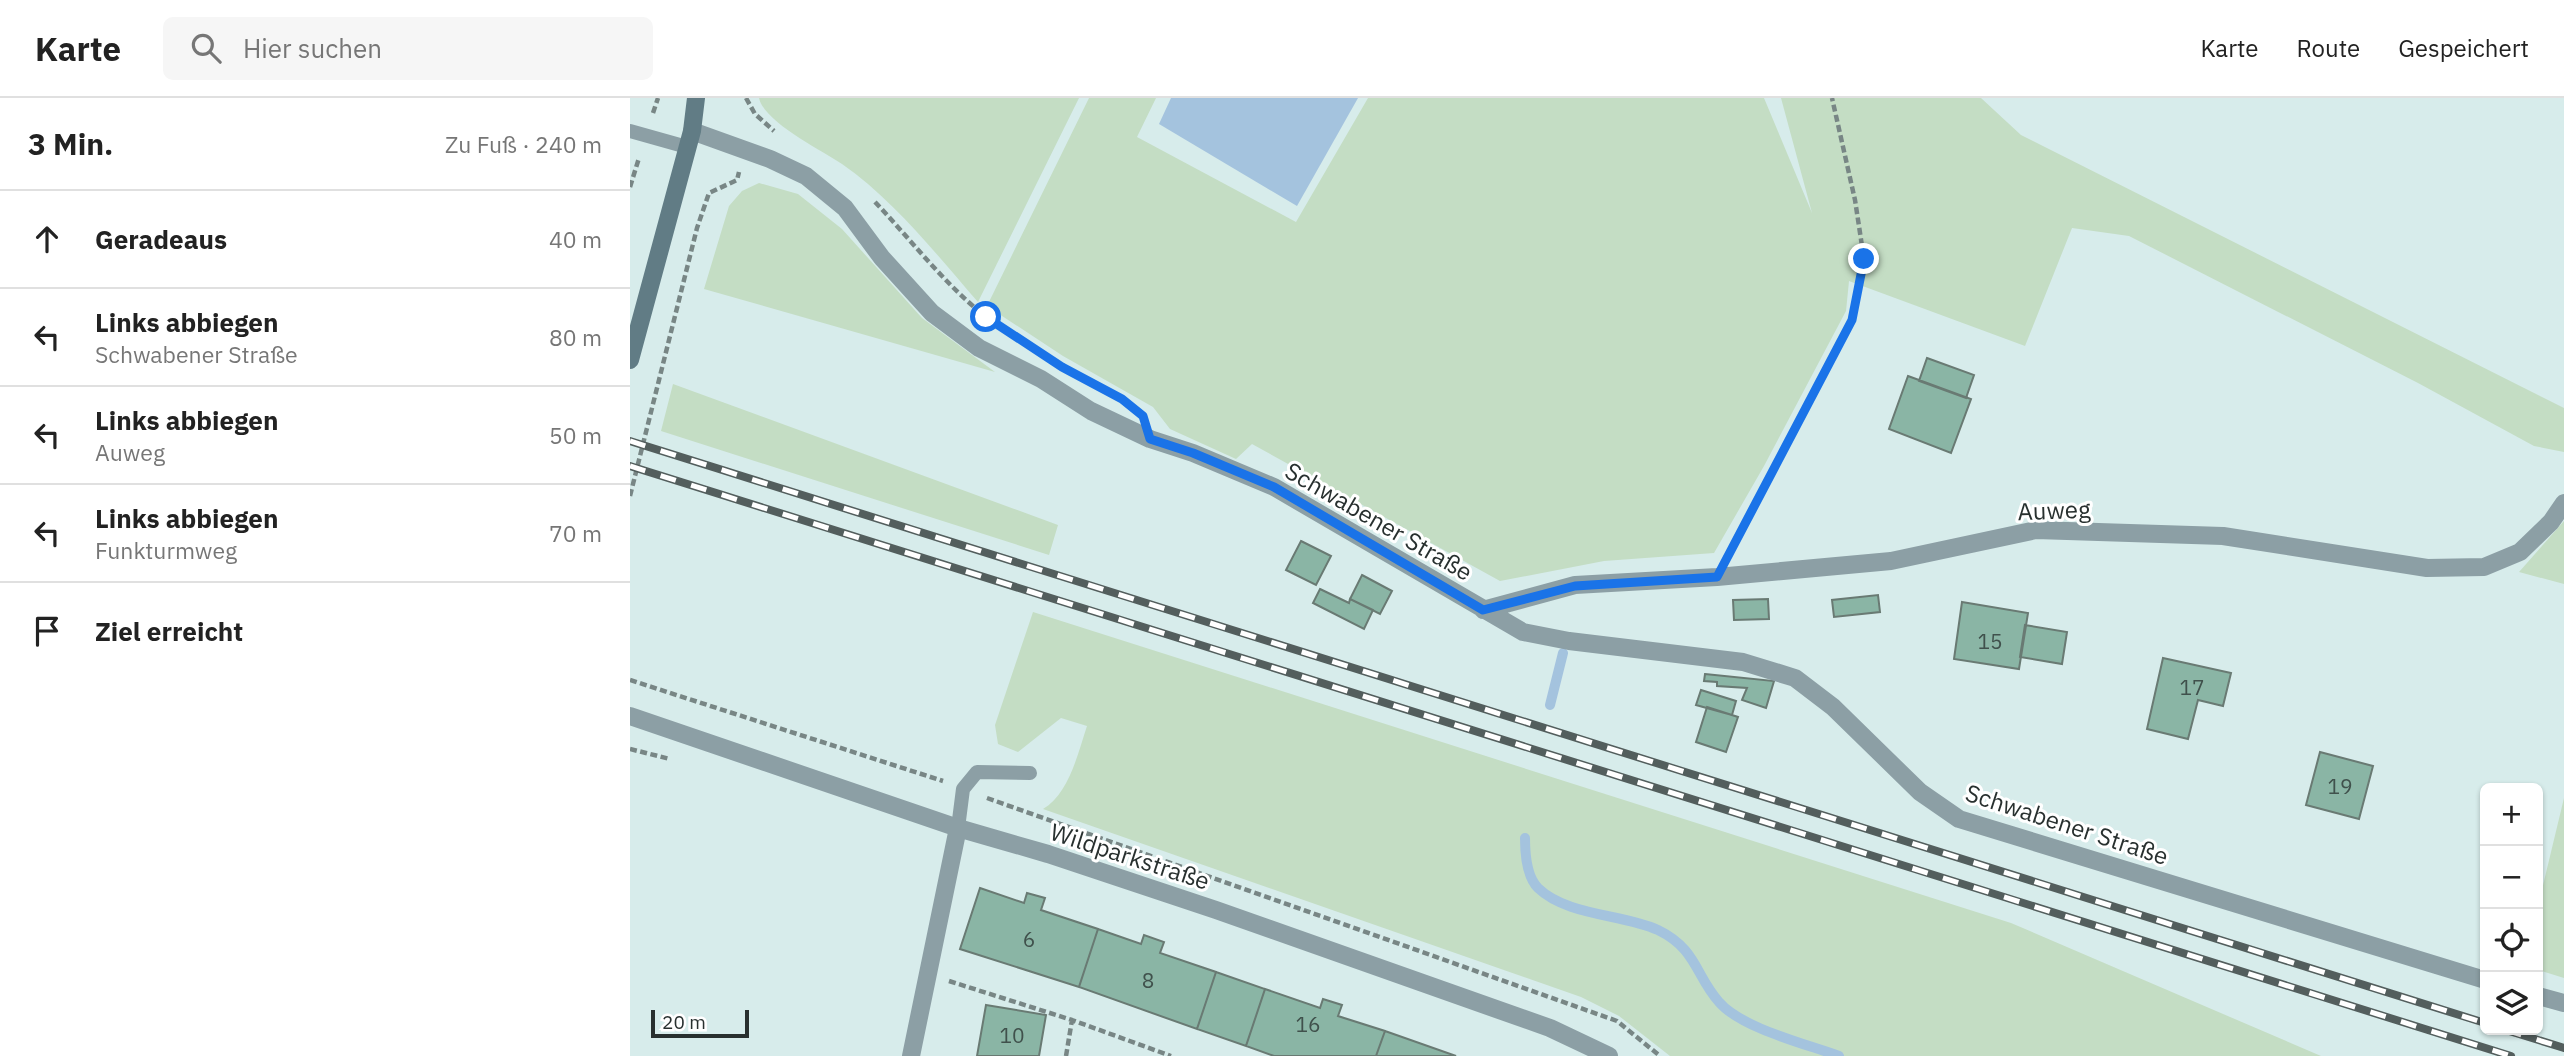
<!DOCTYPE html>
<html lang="de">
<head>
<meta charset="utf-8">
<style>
	body { margin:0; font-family:"IBM Plex Sans",sans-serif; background:#f6f6f6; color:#222 }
	.controls { position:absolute; right:21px; bottom:21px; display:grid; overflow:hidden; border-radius:10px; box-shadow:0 2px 5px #0004 }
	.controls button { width:63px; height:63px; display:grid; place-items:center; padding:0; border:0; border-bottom:2px solid #e0e0e0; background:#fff; color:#222; font:35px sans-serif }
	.scale { position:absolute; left:21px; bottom:18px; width:98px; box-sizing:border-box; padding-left:7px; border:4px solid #28302f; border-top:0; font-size:19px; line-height:24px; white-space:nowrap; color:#28302f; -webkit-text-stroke:5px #fff; paint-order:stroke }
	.stop { position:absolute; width:21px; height:21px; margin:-16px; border:5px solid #1a73e8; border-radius:50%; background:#fff }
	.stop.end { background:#1a73e8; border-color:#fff; box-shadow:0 2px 7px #0008 }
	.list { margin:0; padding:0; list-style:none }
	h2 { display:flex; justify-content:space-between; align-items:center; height:91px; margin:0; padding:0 28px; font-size:30px }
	h2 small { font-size:23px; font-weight:400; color:#767676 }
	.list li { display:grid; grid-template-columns:46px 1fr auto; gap:21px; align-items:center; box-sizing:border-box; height:98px; padding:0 28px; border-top:2px solid #e0e0e0 }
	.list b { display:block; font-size:26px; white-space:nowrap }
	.list p { margin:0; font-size:23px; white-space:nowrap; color:#767676 }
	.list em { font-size:23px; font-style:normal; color:#767676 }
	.icon { flex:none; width:38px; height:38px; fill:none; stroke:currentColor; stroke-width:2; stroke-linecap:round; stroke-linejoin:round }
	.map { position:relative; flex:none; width:1934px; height:958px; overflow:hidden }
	header { display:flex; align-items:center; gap:42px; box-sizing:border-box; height:98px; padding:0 35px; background:#fff; border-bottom:2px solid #e0e0e0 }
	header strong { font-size:33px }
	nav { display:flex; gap:38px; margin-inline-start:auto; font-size:24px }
	.search { width:490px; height:63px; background:#f6f6f6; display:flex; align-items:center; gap:18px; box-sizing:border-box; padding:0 24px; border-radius:10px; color:#767676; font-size:26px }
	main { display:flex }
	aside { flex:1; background:#fff }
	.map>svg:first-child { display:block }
</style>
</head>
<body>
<header>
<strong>Karte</strong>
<div class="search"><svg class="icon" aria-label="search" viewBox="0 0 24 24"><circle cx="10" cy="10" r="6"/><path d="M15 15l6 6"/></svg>Hier suchen</div>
<nav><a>Karte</a><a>Route</a><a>Gespeichert</a></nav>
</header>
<main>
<aside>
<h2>3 Min.<small>Zu Fuß · 240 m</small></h2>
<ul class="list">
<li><svg class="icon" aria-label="ahead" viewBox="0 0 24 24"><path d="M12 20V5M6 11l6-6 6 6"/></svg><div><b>Geradeaus</b></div><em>40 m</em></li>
<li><svg class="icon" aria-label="left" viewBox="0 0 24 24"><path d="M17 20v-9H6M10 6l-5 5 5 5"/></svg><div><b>Links abbiegen</b><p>Schwabener Straße</p></div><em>80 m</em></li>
<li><svg class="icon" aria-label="left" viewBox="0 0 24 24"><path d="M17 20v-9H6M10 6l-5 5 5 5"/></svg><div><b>Links abbiegen</b><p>Auweg</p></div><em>50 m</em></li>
<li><svg class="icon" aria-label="left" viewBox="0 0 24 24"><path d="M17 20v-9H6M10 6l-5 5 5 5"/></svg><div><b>Links abbiegen</b><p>Funkturmweg</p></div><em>70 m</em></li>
<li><svg class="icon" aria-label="arrive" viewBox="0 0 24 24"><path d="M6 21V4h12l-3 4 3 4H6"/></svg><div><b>Ziel erreicht</b></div></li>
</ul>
</aside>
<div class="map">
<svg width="1934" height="958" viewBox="0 0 1934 958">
	<rect width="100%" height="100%" fill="#d7eceb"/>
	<path fill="#c4ddc4" d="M129,0H449L348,204C306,156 265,103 212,66C191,52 134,24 129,0Z
		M459,0H526L507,39L666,124L738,0H1134L1182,115L1151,0H1351L1391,37L1934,310V354L1904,348L1788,285L1499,138L1442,130L1395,248L1219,183L1216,213L1134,368L1084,455L974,463L870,483L622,346L606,361L540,331L523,309L433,258L357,208Z
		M129,85L168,96L212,131L292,220L365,274L74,191L99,108L112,93Z
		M43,286L428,427L419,457L31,333Z
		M1934,423V486L1889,474Z
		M403,514L1381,825L1691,958H1040L989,918L951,899L413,711C439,696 448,655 457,628L431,620L388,654L368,646L365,627Z
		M1934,700V880L1908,872V808Z"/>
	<path fill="#a4c3de" d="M541,0H728L667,108L529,26Z"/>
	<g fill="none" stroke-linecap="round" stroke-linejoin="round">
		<path stroke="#a4c3de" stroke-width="10" d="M920,607L933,555
			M895,740C895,755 897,779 908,790C937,818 993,816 1028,832C1067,851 1065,877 1089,904C1111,930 1176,946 1209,958"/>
	</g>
	<path fill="#8ab5a5" stroke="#697a73" stroke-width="2" d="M1297,260L1344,277L1336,300L1289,283Z
		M1278,278L1341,301L1321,355L1259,331Z
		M671,443L701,458L686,487L656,472Z
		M732,477L762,493L750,516L720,501Z
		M690,491L719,505L720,501L743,512L734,531L683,505Z
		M1248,497L1250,514L1204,519L1202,502Z
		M1138,501L1139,521L1104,522L1103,502Z
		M1332,504L1398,515L1389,571L1324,561Z
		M1395,527L1437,534L1432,566L1390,559Z
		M1533,560L1601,575L1593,608L1568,602L1558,641L1517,631Z
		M1075,576L1144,583L1136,610L1112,602L1117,590L1087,588V584L1074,583Z
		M1071,592L1106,603L1102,617L1066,607Z
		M1077,609L1108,619L1096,654L1066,644Z
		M1690,654L1743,668L1729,721L1676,707Z
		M350,790L394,805L397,795L415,800L411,812L468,831L449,889L330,851Z
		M468,831L511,846L514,837L534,844L530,855L586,874L567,931L449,889Z
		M586,874L635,891L616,948L567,931Z
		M635,891L690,910L693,901L712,907L708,918L755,933L746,958H644L616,948Z
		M356,907L416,917L409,958H347Z
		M755,933L826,958H746Z"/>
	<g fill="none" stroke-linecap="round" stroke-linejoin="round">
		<path stroke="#788685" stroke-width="4.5" stroke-dasharray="7 3.5" stroke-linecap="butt" d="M116,0L125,16L144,33
			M23,15L28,0
			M0,89L9,60
			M245,104C286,147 323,198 373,231
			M0,398L67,130L79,95L107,82L109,74
			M1101,452L1222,222L1234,161L1225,102L1202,0
			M0,582L313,683
			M0,651L40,661
			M357,700L987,923L1030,958
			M319,883L442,922L541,958
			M436,958L442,922"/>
		<path stroke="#8c9fa5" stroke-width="14" d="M0,33L57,49
			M328,730L333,691L347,674L400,675"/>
		<path stroke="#8c9fa5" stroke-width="18" d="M62,33L140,61L176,78L215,110L252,160L302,215L349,250L411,281L461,313L520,341L563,355L644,389L893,534L939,543L1113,564L1165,580L1203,609L1290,694L1329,721L1855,882
			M853,512L945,487L1087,479L1261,463L1406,432L1593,438L1797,470L1854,469L1890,454L1921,424L1934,405
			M0,618L328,730L418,756L586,812L920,930L979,958
			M1908,898L1934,905
			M281,958L328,730"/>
		<path stroke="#617c85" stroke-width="18" d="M0,262L62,33L66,0"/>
		<defs>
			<path id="rail" d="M0,343L1855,925
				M0,368L1881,958
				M1876,932L1934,950"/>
		</defs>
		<use href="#rail" stroke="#535e5d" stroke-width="8"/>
		<use href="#rail" stroke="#fff" stroke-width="5" stroke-dasharray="16" stroke-linecap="butt"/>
	</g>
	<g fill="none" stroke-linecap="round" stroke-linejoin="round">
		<path stroke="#1a73e8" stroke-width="9" d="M356,219L432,269L492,301L513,318L520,341L563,355L644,389L853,512L945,488L1087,479L1222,222L1234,161"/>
	</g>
	<g text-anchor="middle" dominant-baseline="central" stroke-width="6" stroke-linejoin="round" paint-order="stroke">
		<g font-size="21" fill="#40514c">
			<text x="1360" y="543">15</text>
			<text x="1562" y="589">17</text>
			<text x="1710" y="688">19</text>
			<text x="399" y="841">6</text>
			<text x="518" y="882">8</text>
			<text x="678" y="926">16</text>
			<text x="382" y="937">10</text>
		</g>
		<g font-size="24" fill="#28302f" stroke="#fff">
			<text transform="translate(1424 412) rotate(-2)">Auweg</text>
			<text transform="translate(749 423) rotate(30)">Schwabener Straße</text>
			<text transform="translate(1437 726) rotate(18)">Schwabener Straße</text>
			<text transform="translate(500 758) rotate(18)">Wildparkstraße</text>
		</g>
	</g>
</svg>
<div class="controls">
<button>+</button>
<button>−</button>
<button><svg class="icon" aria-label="locate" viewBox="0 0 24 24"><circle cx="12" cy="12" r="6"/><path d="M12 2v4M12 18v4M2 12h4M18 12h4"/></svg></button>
<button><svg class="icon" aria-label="layers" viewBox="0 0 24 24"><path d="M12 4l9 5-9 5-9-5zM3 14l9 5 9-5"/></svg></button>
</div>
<div class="scale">20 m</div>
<div class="stop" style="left:356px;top:219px"></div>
<div class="stop end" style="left:1234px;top:161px"></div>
</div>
</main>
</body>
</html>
